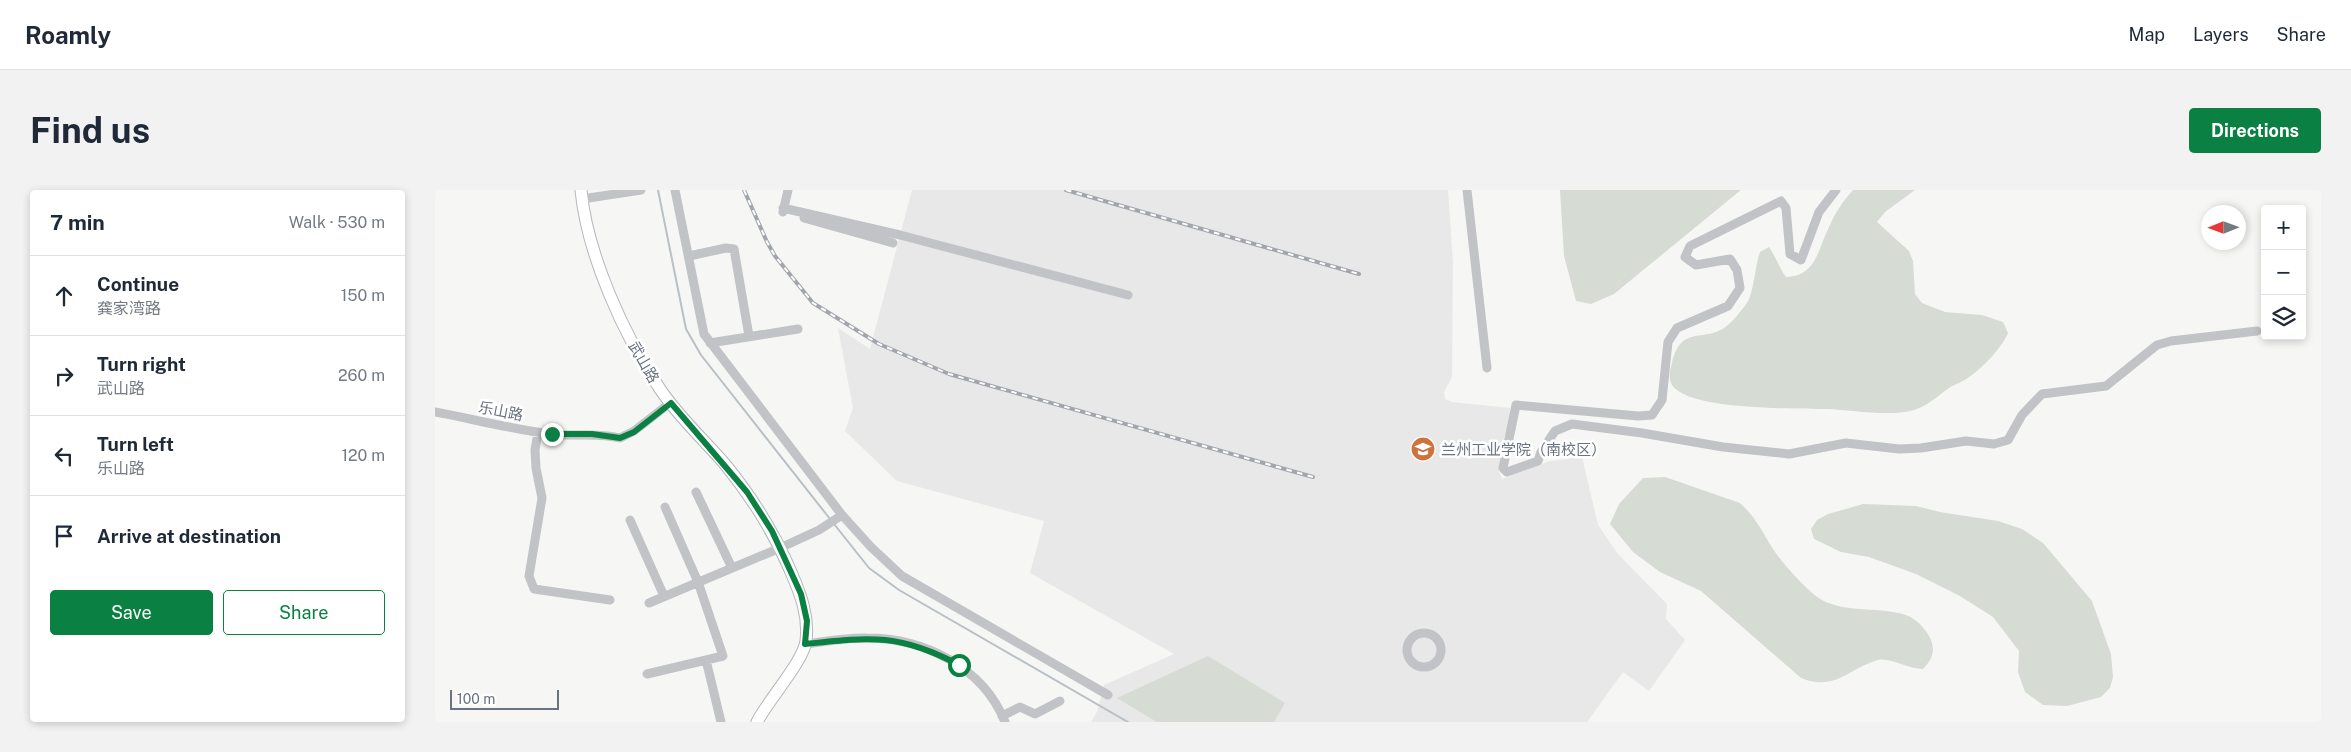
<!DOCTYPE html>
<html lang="en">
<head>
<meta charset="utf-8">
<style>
	body { margin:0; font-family:"Public Sans","Noto Sans SC",sans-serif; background:#f2f2f3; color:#1f2937 }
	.controls { position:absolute; right:15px; top:15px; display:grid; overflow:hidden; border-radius:5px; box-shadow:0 2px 8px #0003 }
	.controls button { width:45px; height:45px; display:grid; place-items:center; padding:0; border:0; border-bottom:1px solid #e0e1e3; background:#fff; color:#1f2937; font:25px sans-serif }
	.compass { position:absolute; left:1766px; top:15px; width:45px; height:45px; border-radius:50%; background:#fff; box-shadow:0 2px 8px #0003; rotate:269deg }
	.scale { position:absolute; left:15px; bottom:12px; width:109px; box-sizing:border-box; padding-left:5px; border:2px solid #6a7381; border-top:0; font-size:14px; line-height:18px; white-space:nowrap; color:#6a7381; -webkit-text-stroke:4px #fff; paint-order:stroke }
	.stop { position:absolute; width:15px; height:15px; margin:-11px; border:4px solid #0b8043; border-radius:50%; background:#fff }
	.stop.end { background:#0b8043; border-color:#fff; box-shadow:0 1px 5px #0008 }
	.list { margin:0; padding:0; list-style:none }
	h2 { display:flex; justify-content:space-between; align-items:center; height:65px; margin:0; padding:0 20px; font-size:21px }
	h2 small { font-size:16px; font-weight:400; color:#747a83 }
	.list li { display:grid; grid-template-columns:32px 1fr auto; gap:15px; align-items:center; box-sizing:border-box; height:80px; padding:0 20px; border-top:1px solid #e0e1e3 }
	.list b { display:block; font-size:19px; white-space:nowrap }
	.list p { margin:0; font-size:16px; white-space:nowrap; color:#747a83 }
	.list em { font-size:16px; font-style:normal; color:#747a83 }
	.actions { display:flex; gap:10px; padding:15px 20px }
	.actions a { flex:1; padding:11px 0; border:1px solid #0b8043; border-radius:5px; text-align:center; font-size:18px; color:#0b8043 }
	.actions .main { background:#0b8043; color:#fff }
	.icon { flex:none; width:28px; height:28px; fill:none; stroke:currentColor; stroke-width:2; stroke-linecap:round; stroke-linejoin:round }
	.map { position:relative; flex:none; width:1886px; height:532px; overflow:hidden; border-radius:5px }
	header { display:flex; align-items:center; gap:30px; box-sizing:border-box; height:70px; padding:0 25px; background:#fff; border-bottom:1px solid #e0e1e3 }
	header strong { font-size:24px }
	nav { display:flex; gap:28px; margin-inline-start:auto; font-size:18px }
	.intro { display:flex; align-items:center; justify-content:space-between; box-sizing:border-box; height:120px; padding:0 30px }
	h1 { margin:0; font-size:35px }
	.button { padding:12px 22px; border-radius:5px; background:#0b8043; color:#fff; font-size:18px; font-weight:700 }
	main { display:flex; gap:30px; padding:0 30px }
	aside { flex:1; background:#fff; border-radius:5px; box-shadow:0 2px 8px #0003 }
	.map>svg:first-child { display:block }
</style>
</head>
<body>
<header>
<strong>Roamly</strong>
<nav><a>Map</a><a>Layers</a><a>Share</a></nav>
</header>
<div class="intro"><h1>Find us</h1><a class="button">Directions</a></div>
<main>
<aside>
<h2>7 min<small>Walk · 530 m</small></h2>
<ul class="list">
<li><svg class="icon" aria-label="ahead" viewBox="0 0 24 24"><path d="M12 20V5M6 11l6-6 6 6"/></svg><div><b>Continue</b><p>龚家湾路</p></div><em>150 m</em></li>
<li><svg class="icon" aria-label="right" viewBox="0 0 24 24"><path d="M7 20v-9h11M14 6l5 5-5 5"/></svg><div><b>Turn right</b><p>武山路</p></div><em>260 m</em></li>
<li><svg class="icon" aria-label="left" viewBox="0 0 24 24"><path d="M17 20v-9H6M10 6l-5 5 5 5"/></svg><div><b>Turn left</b><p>乐山路</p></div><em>120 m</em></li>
<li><svg class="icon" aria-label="arrive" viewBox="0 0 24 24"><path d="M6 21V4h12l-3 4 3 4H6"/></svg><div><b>Arrive at destination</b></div></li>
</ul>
<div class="actions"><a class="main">Save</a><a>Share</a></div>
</aside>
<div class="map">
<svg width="1886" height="532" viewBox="0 0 1886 532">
	<rect width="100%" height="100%" fill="#f6f7f4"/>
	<path fill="#e7e8e7" d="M477,0H1013L1018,73L1017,187L1009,202L1010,209L1017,212L1075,218L1074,233L1068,251L1064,281L1067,289L1115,271L1147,267L1163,335L1183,364L1232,414L1231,429L1250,450L1214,501L1188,482L1152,532H656L662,522L669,495L739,464L595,383L609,331L462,291L410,241L418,218L403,138L435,159Z"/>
	<path fill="#d6dbd4" d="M1125,0H1306L1179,104L1156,114L1141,111L1129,66Z
		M1418,0H1480L1450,22L1442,32L1474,61L1478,71L1480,104L1487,113L1510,122L1547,125L1568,132L1573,143C1568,156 1547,179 1534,187C1528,192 1520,194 1514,198C1503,206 1492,216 1479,220C1454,227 1417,220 1392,219C1362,218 1254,221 1237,195C1233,188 1235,180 1237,173C1246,135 1268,152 1289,138C1297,133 1306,121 1312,113C1319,102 1320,76 1325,62L1334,57C1341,67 1344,77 1351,87C1382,86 1383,58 1394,37C1400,23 1408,11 1418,0Z
		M1230,287L1305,313C1320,326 1328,343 1338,359C1348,374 1363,390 1376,402C1401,426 1441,415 1471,425C1483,429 1498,446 1498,459C1498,467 1493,474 1488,479C1472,479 1456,467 1443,470C1414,478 1400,502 1366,488L1266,401L1225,382L1198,362L1175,334L1184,314L1208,288Z
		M1428,314L1481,316L1505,322L1563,331L1587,339L1608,353L1657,411L1676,464L1678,487L1675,498L1666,507L1632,516L1608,515L1590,502L1583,482L1584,461L1558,427L1525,406L1481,384L1434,367L1406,362L1379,349L1376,339L1382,330L1393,324Z
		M773,466L850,513L839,532H722L682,508Z"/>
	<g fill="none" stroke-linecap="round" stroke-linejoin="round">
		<path stroke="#b8c0c6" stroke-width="2" d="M223,0L251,139L266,165L395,329
			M399,334L434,378L464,400L693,532"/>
		<defs>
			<path id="secondary" d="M146,0C152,64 189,146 225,199C243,226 268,249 289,273C317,307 339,342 356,382C366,405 374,426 371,451C368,472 333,510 322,532"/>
		</defs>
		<use href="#secondary" stroke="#b3b6bb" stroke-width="13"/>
		<path stroke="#c1c3c7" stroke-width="9" d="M240,0L269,144L407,325
			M1032,0L1052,178
			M1401,0L1384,22L1366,70L1355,64L1351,18L1346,11L1255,56L1250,67L1261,75L1295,69L1302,80L1305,98L1293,116L1242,138L1233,152L1227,210L1217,225L1203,226L1081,215L1068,278L1072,282L1103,271L1106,262L1120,241L1137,234L1207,243L1288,257L1354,264L1411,253L1464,259L1486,258L1531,251L1559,254L1573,250L1587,225L1607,204L1671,196L1722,155L1736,151L1822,141
			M147,9L206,0
			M348,18L465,45L693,105
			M348,22L353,0
			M369,28L458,53
			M254,66L291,58L299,59L314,146
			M275,153L363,139
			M0,222C38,229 76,239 115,244C139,247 161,242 185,248L199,241L235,213
			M103,242L100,260L101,278L107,308L94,386L99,399L175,410
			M261,302L297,378
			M195,330L229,406
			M214,413L345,358L384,340L407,325L436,357L467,386L673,505
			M972 460a17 17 0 1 1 34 0a17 17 0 1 1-34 0Z
			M371,454C390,452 411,447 432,448C489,448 548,477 570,532
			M271,470L286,532
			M212,484L288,466L263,392L230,317
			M567,526L585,517L600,524L625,511"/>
		<use href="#secondary" stroke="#fff" stroke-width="11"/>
		<defs>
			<path id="rail" d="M309,0L332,52L340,66L378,113L444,154L514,184L878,287
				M631,0L924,84"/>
		</defs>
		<use href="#rail" stroke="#a2a6ac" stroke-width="4"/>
		<use href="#rail" stroke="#fff" stroke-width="2" stroke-dasharray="5.5" stroke-linecap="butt"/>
	</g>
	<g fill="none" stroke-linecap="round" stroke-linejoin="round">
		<path stroke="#0b8043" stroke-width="6" d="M117,244H157L185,248L199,242L236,213L312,302L337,341L366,404L372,431L370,454C435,447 464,443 524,475"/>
	</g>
	<defs>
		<symbol id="university-disc" viewBox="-11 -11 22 22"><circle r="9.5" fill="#cd743e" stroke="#fff"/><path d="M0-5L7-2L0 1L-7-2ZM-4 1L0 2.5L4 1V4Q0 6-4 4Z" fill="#fff"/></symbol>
	</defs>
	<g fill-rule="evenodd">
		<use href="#university-disc" x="974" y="245" width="28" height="28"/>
	</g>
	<g text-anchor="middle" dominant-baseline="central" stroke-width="5" stroke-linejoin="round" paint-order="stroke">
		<g font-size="15" fill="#6a7381" stroke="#fff">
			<text transform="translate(209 172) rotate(60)">武山路</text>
			<text transform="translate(66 221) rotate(11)">乐山路</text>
		</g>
		<g font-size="15" fill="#6a7381" stroke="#fff" text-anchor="start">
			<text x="1006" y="259">兰州工业学院（南校区）</text>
		</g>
	</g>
</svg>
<div class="controls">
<button>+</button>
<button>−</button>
<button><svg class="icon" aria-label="layers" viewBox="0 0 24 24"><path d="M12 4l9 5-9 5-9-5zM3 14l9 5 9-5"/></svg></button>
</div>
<svg class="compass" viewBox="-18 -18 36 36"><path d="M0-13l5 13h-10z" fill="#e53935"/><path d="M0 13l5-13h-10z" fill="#747a83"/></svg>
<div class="scale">100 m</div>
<div class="stop" style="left:524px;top:475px"></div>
<div class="stop end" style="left:117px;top:244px"></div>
</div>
</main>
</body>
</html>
